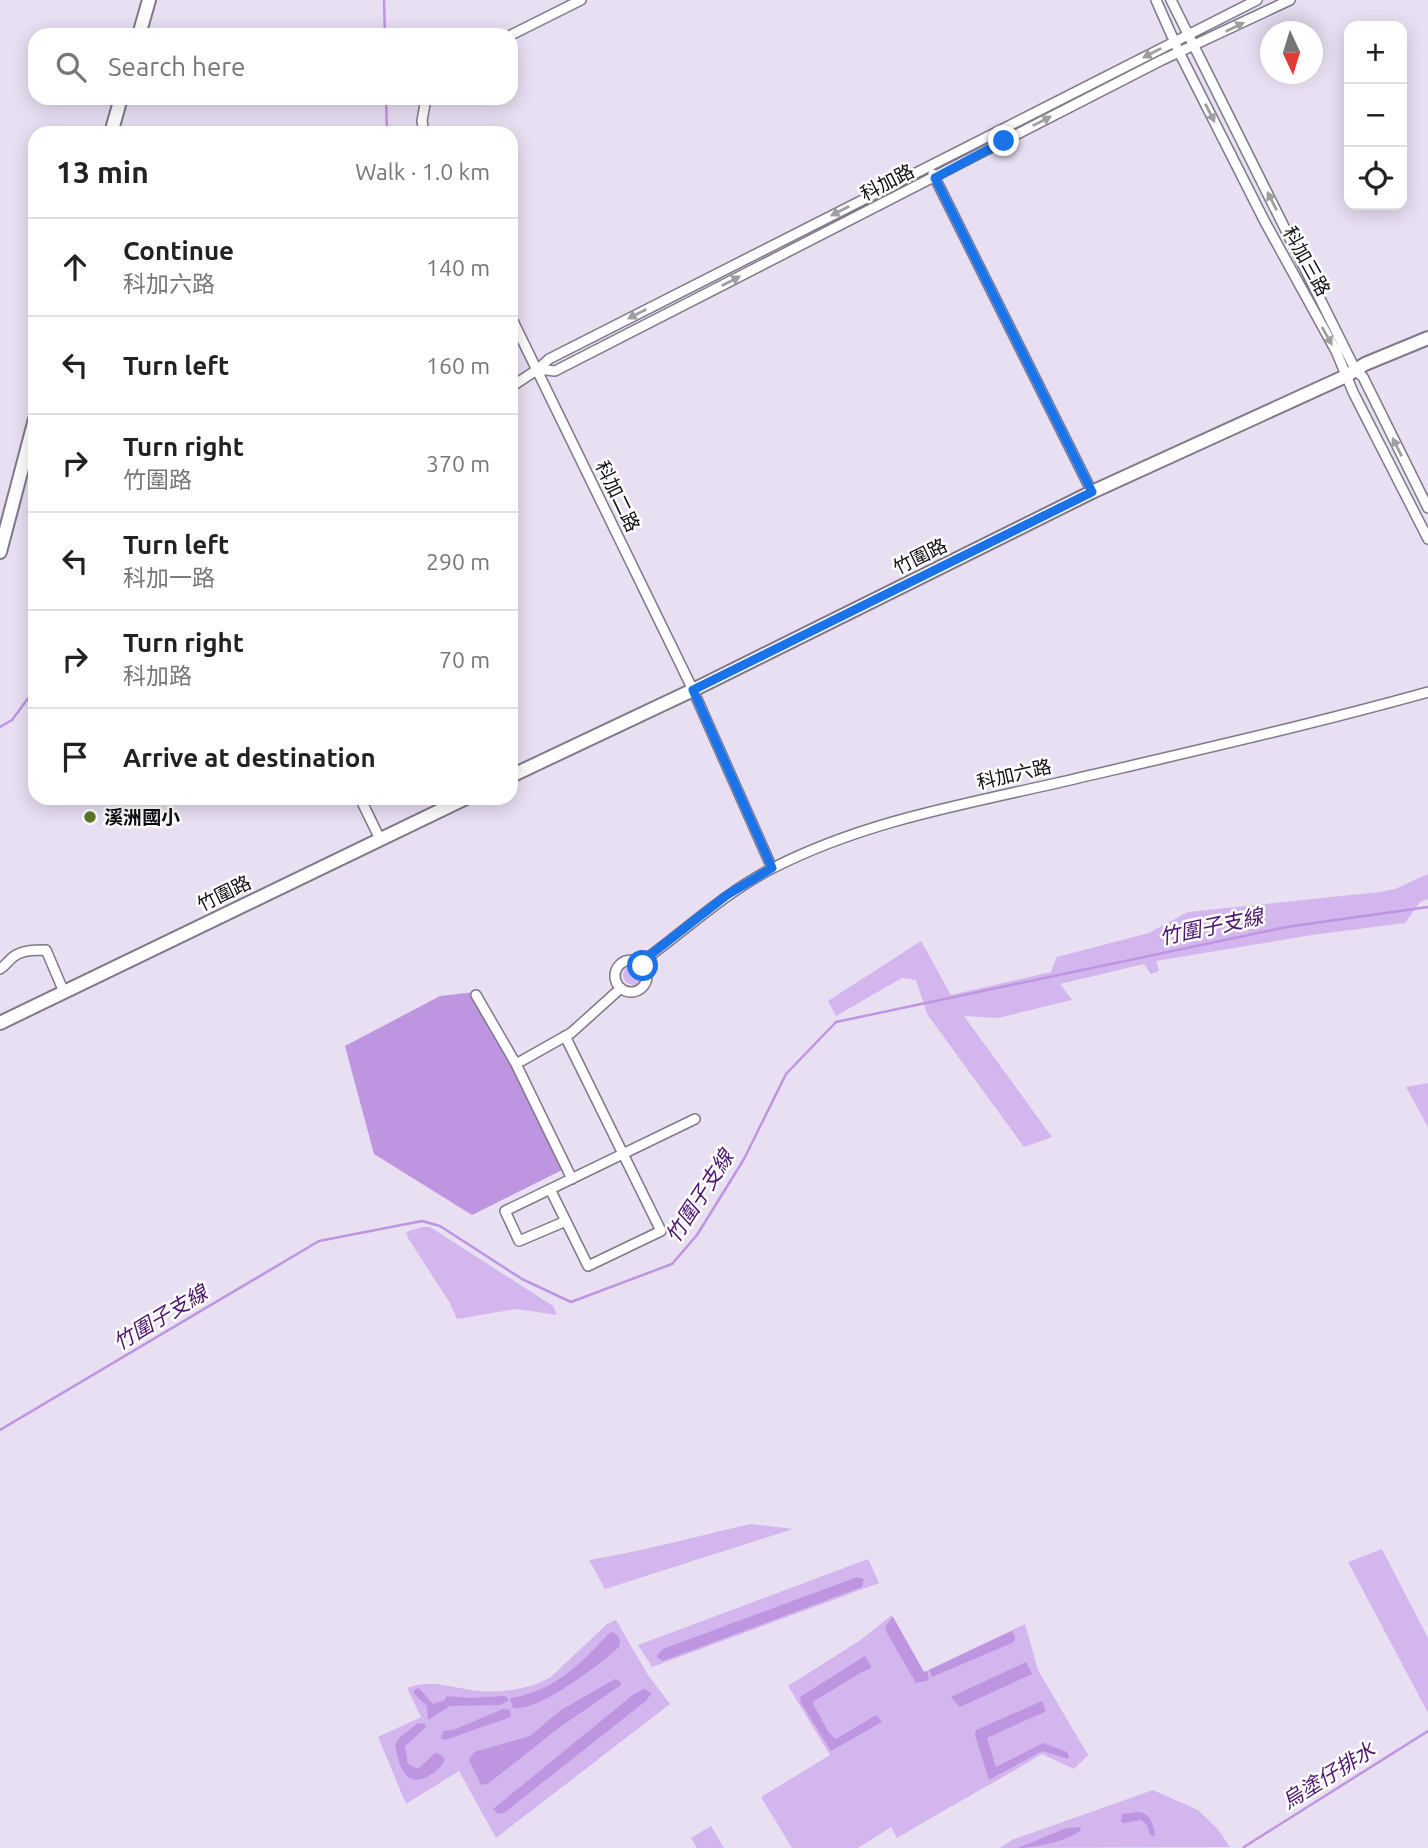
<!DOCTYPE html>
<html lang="en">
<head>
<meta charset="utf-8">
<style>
	body { margin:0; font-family:Ubuntu,"Noto Sans TC",sans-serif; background:#f6f6f6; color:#222 }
	.controls { position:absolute; right:21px; top:21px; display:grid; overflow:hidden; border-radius:14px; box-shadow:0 4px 18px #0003 }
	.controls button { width:63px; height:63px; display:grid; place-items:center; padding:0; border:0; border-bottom:2px solid #e0e0e0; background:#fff; color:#222; font:35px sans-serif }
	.compass { position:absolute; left:1260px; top:21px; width:63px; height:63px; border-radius:50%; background:#fff; box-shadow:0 4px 18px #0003; rotate:176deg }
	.stop { position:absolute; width:21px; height:21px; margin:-16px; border:5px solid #1a73e8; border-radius:50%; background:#fff }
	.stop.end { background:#1a73e8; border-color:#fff; box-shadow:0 2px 7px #0008 }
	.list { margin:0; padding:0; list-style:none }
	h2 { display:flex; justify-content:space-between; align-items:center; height:91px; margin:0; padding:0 28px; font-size:30px }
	h2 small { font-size:23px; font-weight:400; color:#767676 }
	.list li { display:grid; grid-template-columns:46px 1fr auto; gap:21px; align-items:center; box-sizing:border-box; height:98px; padding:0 28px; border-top:2px solid #e0e0e0 }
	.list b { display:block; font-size:26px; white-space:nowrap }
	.list p { margin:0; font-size:23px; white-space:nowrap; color:#767676 }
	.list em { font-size:23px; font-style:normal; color:#767676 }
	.icon { flex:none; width:38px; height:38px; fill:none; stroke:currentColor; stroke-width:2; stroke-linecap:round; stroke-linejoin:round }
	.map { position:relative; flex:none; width:1428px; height:1848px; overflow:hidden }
	.search { position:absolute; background:#fff; box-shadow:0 4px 18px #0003; left:28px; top:28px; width:490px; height:77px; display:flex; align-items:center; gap:18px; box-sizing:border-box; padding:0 24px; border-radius:21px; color:#767676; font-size:26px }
	.panel { position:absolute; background:#fff; box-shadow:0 4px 18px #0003; left:28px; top:126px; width:490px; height:679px; border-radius:21px }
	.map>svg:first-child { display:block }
</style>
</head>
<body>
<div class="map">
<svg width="1428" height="1848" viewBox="0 0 1428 1848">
	<rect width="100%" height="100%" fill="#e9dff3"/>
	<path fill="#d3b6ee" d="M1428,874V899L1420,902L1405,923L1312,935L1156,961L1159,971L1151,974L1144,964L1060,984L1072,1000L998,1018L964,1016L1052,1137L1024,1147L927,1014L916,980L902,978L836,1016L828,1001L921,941L951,995L1051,972L1057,957L1149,933L1188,912L1380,892L1395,889Z
		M623 975a10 10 0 1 1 20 0a10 10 0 1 1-20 0Z
		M1428,1083V1127L1406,1087Z
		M422,1227H430L553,1306L557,1315L516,1309L457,1319L450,1303L408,1238L406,1232Z
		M751,1524L793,1529L605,1589L589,1560C644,1551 697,1536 751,1524Z
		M1382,1549L1428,1638V1713L1348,1562Z
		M868,1559L879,1583L652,1667L638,1645Z
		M892,1615L924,1672L1025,1624L1038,1670L1088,1755L1074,1769L1042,1754C994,1783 945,1809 897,1838L891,1827L858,1848H792L761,1797L830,1755L788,1686L859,1641Z
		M616,1620L648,1675L670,1704L496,1838L459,1771L406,1804L378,1737L421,1717L407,1688C430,1679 448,1687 471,1690C496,1694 529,1690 551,1677L607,1624Z
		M1153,1790L1198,1810L1217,1828L1230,1847L1000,1848L1012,1840Z
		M711,1826L724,1848H697L691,1838Z"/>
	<path fill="#be95e1" d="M475,992L564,1169L472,1215L374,1154L345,1046L440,996Z
		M857,1577L864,1579L862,1587L663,1661L657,1658L658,1654L663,1649Z
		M893,1617L924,1672L927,1671L929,1680L916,1683L887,1633L885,1626Z
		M1012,1631L1015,1637L1014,1642L932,1677L929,1670Z
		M610,1632L615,1633L620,1640L619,1647C601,1664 537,1713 513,1708L510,1698C546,1693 571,1673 595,1648C600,1642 606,1638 610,1632Z
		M865,1656L871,1666L870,1669L862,1672L814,1701L813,1704L829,1733L836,1739L876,1715L882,1722L831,1751L801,1703L800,1697Z
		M1026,1662L1032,1674L960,1707L951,1697Z
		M615,1679L620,1681L621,1685L560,1727L489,1783L481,1785L469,1760L474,1752L530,1736L561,1710Z
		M419,1688L433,1704L445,1700L447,1696L469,1698L505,1696L509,1700L501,1705L450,1706L428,1720L427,1706L414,1694V1690Z
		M645,1689L651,1693L647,1700L504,1813L498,1814L493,1809L498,1805L634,1694Z
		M1042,1701L1046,1711L987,1738L996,1767L1043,1743L1067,1752L1069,1756L1068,1759L1042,1751L989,1780L975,1735L976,1730Z
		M503,1709L510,1710L511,1717L445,1740L441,1738L443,1731L453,1730Z
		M418,1723L425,1724L426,1727L405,1746L408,1764L418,1769L435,1753L440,1754L445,1759C442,1770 419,1786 408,1777C400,1771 397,1754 395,1745L399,1738Z
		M1138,1812C1150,1813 1154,1825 1155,1836L1150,1835L1147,1825L1141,1820L1124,1823L1121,1821L1122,1814Z
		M1080,1827L1081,1830C1068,1841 1035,1848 1018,1848L1066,1828Z"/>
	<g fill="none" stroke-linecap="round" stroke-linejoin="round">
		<path stroke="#be95e1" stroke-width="2.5" d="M384,0L385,35
			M386,98L387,133
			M0,727L12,720L35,689
			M0,1430L319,1241L422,1221L440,1226L522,1279L571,1302L672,1264L697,1235L744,1159L786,1074L836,1022L1286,927L1428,907
			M1244,1847L1428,1731"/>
		<defs>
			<path id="street" d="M1156,0L1179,52L1265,222L1336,351L1353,392L1428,539
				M1171,0L1356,371L1363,377L1428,508
				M511,35L581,0
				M424,133L422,121L426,98
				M933,174L1092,492
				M511,317L693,690L772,868
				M538,369L555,371L1162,60L1290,0
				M511,387L538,369L549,359L1257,0
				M360,798L380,839
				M615 976a16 16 0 1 1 32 0a16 16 0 1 1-32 0Z
				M640,963C685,931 724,893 773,868C863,822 960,805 1057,783C1181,754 1306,726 1428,692
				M0,969C6,965 8,961 13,957C22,950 35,950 46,950L64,992
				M476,995L516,1064L572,1179
				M516,1064L571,1033L621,988
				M550,1189L588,1266L661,1231L565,1036
				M566,1221L519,1241L505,1211L695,1119"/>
			<path id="secondary" d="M139,35L149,0
				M111,133L121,98
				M0,552L35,419
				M511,776L693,690L1092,492L1346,376L1365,364L1428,338
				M0,1023L466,798"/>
		</defs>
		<use href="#street" stroke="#807789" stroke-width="12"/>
		<use href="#secondary" stroke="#807789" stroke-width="16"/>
		<use href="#street" stroke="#fff" stroke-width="9"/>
		<use href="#secondary" stroke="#fff" stroke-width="12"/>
	</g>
	<defs><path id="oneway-solid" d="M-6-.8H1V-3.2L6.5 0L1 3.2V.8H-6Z" transform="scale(1.75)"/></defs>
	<g fill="#9f9ea1">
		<use href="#oneway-solid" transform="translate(1235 27) rotate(-26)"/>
		<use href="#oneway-solid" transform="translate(1152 53) rotate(153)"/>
		<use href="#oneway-solid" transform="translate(1210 113) rotate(63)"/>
		<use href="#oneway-solid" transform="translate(1042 121) rotate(-27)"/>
		<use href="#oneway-solid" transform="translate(1272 201) rotate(-117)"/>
		<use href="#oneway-solid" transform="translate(840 211) rotate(153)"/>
		<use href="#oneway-solid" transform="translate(731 281) rotate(-27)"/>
		<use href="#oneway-solid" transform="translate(637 314) rotate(153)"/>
		<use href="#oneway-solid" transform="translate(1327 336) rotate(61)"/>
		<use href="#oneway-solid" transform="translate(1397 447) rotate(-117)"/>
	</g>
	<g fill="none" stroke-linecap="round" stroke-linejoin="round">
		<path stroke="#1a73e8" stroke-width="9" d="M643,966L640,963L727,895L772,868L693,690L1092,492L935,178L1004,141"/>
	</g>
	<circle fill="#5e782b" stroke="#fff" stroke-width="2.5" cx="90" cy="817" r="7"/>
	<g text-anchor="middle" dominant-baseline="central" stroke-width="5" stroke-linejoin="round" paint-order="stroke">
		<g font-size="19" fill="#100c13" stroke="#fff">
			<text transform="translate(887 182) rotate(-27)">科加路</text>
			<text transform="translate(1307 261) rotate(61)">科加三路</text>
			<text transform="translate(618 496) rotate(64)">科加二路</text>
			<text transform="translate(920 556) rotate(-26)">竹圍路</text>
			<text transform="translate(1014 774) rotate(-13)">科加六路</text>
			<text transform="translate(224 893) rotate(-26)">竹圍路</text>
		</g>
		<g font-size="19" font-weight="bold" fill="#100c13" stroke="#fff" text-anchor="start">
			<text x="104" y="817">溪洲國小</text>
		</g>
		<g font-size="21" font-style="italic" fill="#4b146d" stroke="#fff">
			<text transform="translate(1211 926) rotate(-12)">竹圍子支線</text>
			<text transform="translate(699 1196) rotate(-57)">竹圍子支線</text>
			<text transform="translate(160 1317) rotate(-31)">竹圍子支線</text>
			<text transform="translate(1328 1775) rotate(-32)">烏塗仔排水</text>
		</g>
	</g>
</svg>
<div class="controls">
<button>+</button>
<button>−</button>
<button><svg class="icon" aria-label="locate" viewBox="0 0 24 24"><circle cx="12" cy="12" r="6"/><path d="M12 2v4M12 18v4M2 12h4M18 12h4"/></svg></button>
</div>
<svg class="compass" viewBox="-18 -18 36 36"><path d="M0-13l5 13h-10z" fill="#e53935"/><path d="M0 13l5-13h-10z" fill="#767676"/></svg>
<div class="stop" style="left:643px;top:966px"></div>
<div class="stop end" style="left:1004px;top:141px"></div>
<div class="search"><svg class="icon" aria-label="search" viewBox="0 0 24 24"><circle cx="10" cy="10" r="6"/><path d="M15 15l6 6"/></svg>Search here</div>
<section class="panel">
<h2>13 min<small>Walk · 1.0 km</small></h2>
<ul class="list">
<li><svg class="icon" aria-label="ahead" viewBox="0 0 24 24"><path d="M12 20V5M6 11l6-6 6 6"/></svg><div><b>Continue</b><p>科加六路</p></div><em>140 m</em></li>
<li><svg class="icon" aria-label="left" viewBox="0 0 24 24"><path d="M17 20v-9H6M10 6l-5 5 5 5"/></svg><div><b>Turn left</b></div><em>160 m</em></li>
<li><svg class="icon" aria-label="right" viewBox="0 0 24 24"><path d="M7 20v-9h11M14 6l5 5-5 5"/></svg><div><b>Turn right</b><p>竹圍路</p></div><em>370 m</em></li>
<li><svg class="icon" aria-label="left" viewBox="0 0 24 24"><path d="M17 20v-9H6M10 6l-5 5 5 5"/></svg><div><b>Turn left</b><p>科加一路</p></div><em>290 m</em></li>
<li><svg class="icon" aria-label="right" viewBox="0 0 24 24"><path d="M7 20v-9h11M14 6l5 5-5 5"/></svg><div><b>Turn right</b><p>科加路</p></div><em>70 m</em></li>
<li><svg class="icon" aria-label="arrive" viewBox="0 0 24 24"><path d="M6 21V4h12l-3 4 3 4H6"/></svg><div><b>Arrive at destination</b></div></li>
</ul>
</section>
</div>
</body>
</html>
